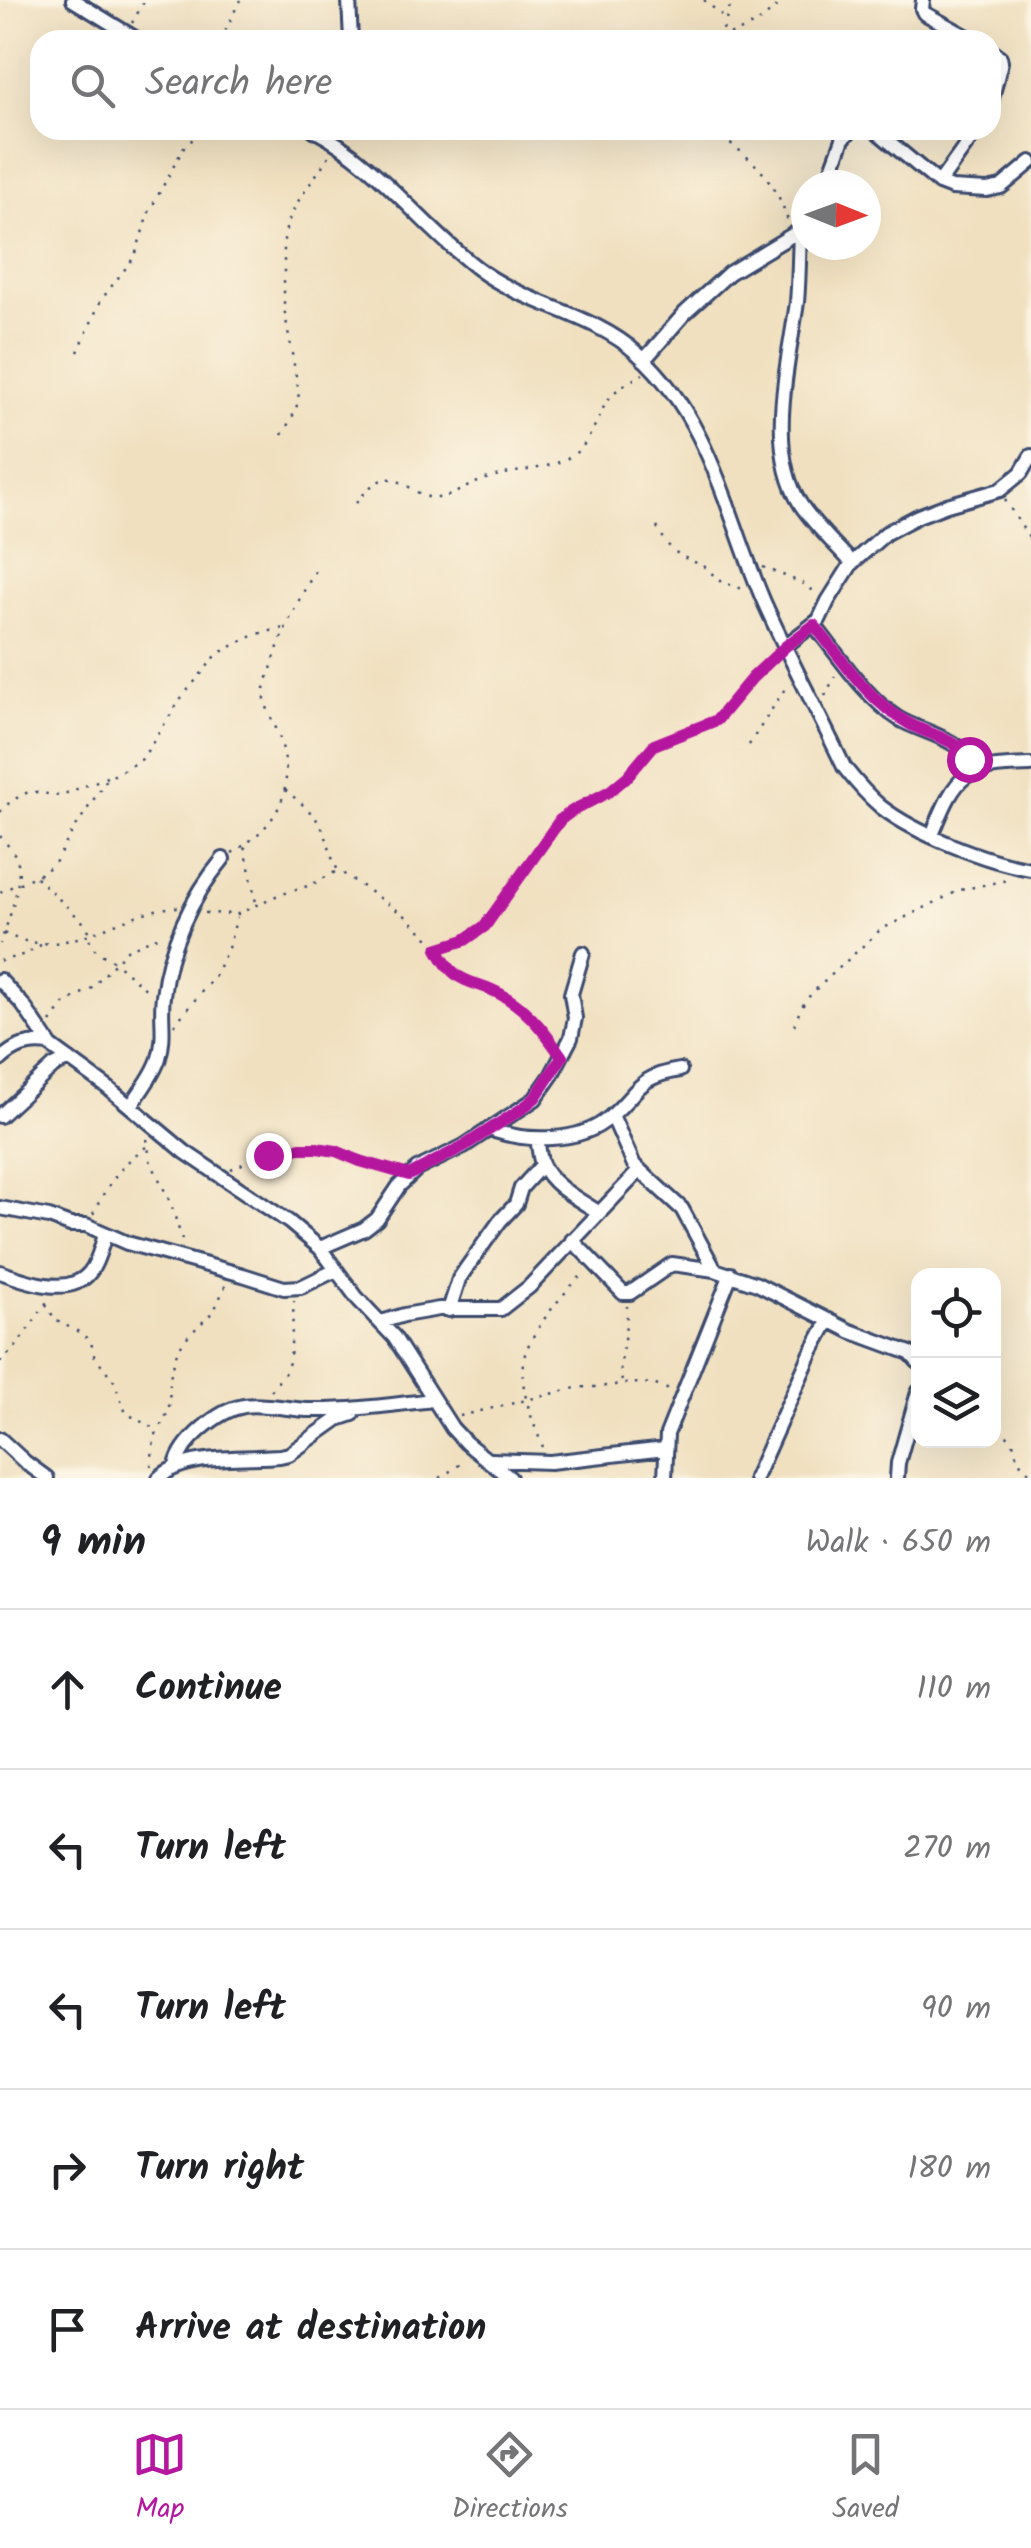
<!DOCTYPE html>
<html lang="en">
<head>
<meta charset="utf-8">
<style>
	body { margin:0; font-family:Kalam,sans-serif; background:#f6f6f6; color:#202124 }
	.controls { position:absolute; right:30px; bottom:30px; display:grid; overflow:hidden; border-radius:20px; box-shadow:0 10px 40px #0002 }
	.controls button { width:90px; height:90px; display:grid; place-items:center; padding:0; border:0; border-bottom:2px solid #e0e0e0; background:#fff; color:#202124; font:50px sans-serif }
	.compass { position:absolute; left:791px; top:170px; width:90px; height:90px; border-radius:50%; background:#fff; box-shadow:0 10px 40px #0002; rotate:91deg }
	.stop { position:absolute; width:30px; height:30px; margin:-22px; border:8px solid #b5179e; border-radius:50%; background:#fff }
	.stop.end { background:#b5179e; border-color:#fff; box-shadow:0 2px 10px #0008 }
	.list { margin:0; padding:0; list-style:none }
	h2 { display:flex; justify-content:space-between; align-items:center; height:130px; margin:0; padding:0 40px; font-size:42px }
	h2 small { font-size:32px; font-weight:400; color:#757577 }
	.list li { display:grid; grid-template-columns:65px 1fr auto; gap:30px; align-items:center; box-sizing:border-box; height:160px; padding:0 40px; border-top:2px solid #e0e0e0 }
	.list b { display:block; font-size:38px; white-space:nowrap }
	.list em { font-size:32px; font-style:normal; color:#757577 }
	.icon { flex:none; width:55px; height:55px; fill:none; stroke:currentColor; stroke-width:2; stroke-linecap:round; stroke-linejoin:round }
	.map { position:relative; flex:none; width:1031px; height:1478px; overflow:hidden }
	.search { position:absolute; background:#fff; box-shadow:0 10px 40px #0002; left:30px; right:30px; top:30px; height:110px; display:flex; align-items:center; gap:25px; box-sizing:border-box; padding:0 35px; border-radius:30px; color:#757577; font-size:38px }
	.sheet { height:930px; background:#fff }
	nav { display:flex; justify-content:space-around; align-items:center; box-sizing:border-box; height:140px; border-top:2px solid #e0e0e0; background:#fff; font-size:28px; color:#757577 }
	nav a { display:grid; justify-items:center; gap:5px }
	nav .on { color:#b5179e }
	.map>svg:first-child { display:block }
</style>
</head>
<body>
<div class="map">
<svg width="1031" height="1478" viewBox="0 0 1031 1478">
	<rect width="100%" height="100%" fill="#fcf5e5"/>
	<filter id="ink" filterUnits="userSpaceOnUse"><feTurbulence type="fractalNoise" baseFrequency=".01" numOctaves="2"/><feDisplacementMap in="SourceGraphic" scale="20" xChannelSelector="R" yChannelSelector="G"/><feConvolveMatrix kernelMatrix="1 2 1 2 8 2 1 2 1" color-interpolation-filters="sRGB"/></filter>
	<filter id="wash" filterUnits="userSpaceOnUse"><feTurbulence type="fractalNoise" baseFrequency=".0048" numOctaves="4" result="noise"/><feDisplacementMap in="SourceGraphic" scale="40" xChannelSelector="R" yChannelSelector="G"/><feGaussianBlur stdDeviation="2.25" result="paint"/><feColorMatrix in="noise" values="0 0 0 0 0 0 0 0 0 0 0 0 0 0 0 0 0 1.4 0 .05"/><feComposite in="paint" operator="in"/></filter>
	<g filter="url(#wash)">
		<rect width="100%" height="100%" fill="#f0e0c0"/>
	</g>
	<g filter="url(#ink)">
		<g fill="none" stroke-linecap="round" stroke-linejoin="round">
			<defs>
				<path id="minor" d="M73,0L138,40
					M349,0L351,40
					M923,0L922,9L924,13L973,40
					M991,51L1000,57L1001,62L991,102
					M314,130C379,164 419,224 477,268C525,305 591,312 638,354C710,418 727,516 764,602C789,658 818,712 844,767C855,781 867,795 881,807C916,834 987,862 1031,869
					M875,130L939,183L952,188L987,190L1001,187L1031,162
					M939,183L977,130
					M826,185L843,139L851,130
					M800,232C799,255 799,279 797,302C789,362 765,450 801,505C815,526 835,544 852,563
					M644,360L685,313L729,273L804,228
					M814,625C839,656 866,698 899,719C924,734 971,739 970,772
					M785,646L819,620L828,601L852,563L886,533L918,516L947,505L1000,490L1021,473L1031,456
					M932,835C958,771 963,767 1031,765
					M0,980L23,1005L51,1046L107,1087L185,1152L289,1222L320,1248L357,1298L394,1337L452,1428L466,1443L510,1478
					M0,1060C15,1046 29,1041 49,1044
					M131,1106C140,1091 154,1075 159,1058C166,1035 160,1018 163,996C168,948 192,896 223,859
					M612,1115L634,1165L682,1209L715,1270
					M0,1116L54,1066L69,1059
					M489,1129C524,1142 581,1144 610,1117C639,1092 636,1077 680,1070
					M537,1139C539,1147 539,1156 542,1164C551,1186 580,1200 598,1212
					M0,1208L49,1217L70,1225H86L127,1243L243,1275L284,1288L301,1287L336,1270
					M572,1240L623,1293H630L672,1264L715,1270L757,1284L850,1331L910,1353L918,1362
					M320,1248L364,1229L377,1219L399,1186L417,1169L464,1146L535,1099L551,1076L571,1038L575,1018L571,994L583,953
					M0,1272C25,1281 70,1298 90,1272C98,1262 101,1247 105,1235
					M449,1310L459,1279L465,1270L500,1221L516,1204L521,1188L542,1165
					M381,1322L404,1315L439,1309H501L529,1287L640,1170
					M0,1439L25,1462L47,1478
					M491,1460L550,1462L665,1449
					M176,1466C181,1441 219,1410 244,1406C259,1403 290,1409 307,1410C349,1411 391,1405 433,1400
					M159,1478C186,1453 244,1459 280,1456L289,1454L338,1419L353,1414
					M665,1478L667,1434L731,1274
					M755,1478L811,1353L829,1320
					M897,1478L898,1463L918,1392"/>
			</defs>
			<use href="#minor" stroke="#3b4a6d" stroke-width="18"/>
			<path stroke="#3b4a6d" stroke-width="2.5" stroke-dasharray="2.5 8" stroke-linecap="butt" d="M704,0L725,18
				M132,23L145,0
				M720,38C744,30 767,21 781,0
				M221,40L240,0
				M720,40L732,0
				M714,130C751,160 773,173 788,221
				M78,352L101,300L135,256L148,214L185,145L199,135L212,130
				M282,435L296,410L299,393L284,308V239L287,224L297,203L331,153
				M1005,500L1031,541
				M356,503C364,494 372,482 385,479C402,476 417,498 435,498C451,498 464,487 478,482C507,469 539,473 568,458C593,445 595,416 611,396C619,387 632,380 643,374
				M657,527L667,544L679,555L705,567L721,582L743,589
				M763,567L802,583L818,594
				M825,696L835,676
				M749,745L788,684
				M285,790C300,802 316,814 324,832C330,845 330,858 338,870L407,917L431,941L455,976L493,989L509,998L533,1017L552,1043
				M0,812L11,801L30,791L59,796L107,777
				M0,836C5,842 11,849 15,855C27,874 7,924 0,944
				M245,847L256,903
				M232,853C280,824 297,790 279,736C275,724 267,711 265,699C263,690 268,678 271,669C281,633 297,602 316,570
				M36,877L83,922L90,932
				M0,892L44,872L55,863L71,834L107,779L142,759L182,697L215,657L224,650L257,634L284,628
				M205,913L238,914L273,897L311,885L337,871
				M4,933C67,966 117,909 178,907
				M89,939L96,951L115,962L149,992
				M437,949C454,943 471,940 485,927L560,820L572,811L610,791L628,776L654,745L717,720L752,678L773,658
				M0,961L26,954L44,943
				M51,1022L65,1003L92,988L127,950L164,934
				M174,1025L214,977L228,948L237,917
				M794,1025L801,1008L811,994L880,930L960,890L1012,879
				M147,1139L150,1160L171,1204L183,1243
				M231,1169C257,1157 289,1145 318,1148C332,1149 343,1155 356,1160C369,1165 383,1166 396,1171
				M93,1214C106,1187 121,1164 146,1147
				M46,1304L55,1320L81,1333L91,1342L94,1355L114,1381L126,1413L156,1430
				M0,1362L15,1348L51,1296
				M622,1381C617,1368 628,1326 627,1306
				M271,1391L286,1371L290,1359L294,1301
				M460,1416L580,1387C613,1389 640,1375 671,1391
				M994,1418L1013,1443L1018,1461L1031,1474
				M543,1447C533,1423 520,1390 523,1363C526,1336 564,1292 584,1273
				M151,1466L154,1438L169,1410L170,1377L176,1355L184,1340L214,1311L227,1282
				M440,1478L465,1461"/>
			<use href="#minor" stroke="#fff" stroke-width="12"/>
		</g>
	</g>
	<g fill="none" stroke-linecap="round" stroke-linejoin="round" filter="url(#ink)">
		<path stroke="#b5179e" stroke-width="12" d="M268,1155L300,1148H317L336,1151L360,1161L409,1175L464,1146L523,1108L535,1098L562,1057C546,1034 531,1013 507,998C473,976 459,991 437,949L465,940L485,926L560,820L572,811L610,791L628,776L654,745L717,720L752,678L786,646L814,625C842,659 869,702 908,723C928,735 957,738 969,759"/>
	</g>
</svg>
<div class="controls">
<button><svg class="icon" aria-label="locate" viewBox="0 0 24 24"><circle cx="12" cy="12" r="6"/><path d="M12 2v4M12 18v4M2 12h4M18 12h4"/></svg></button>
<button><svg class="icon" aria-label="layers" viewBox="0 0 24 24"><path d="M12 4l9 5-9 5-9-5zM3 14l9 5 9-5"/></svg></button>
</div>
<svg class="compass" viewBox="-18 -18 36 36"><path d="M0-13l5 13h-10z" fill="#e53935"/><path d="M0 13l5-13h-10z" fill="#757577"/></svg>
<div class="stop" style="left:969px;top:759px"></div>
<div class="stop end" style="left:268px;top:1155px"></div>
<div class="search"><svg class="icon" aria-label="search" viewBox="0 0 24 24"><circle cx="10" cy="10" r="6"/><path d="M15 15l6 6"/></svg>Search here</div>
</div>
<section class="sheet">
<h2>9 min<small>Walk · 650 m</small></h2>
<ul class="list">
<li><svg class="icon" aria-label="ahead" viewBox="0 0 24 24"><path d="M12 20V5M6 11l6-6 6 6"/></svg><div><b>Continue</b></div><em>110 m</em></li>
<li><svg class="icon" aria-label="left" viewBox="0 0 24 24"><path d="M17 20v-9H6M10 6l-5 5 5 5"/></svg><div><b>Turn left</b></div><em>270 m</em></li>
<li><svg class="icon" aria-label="left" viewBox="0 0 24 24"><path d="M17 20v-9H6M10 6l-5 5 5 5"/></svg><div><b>Turn left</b></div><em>90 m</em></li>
<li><svg class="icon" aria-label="right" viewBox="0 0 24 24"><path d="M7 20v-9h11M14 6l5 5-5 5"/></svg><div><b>Turn right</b></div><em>180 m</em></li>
<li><svg class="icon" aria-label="arrive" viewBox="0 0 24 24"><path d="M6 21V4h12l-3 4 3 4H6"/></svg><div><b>Arrive at destination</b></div></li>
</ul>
</section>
<nav>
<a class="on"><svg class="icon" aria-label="map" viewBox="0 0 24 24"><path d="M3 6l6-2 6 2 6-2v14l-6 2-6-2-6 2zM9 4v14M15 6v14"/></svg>Map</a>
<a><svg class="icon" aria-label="directions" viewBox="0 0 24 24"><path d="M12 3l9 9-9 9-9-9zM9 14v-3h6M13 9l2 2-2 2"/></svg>Directions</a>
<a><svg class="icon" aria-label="saved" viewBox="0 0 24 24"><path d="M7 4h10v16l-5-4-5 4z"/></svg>Saved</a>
</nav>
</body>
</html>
